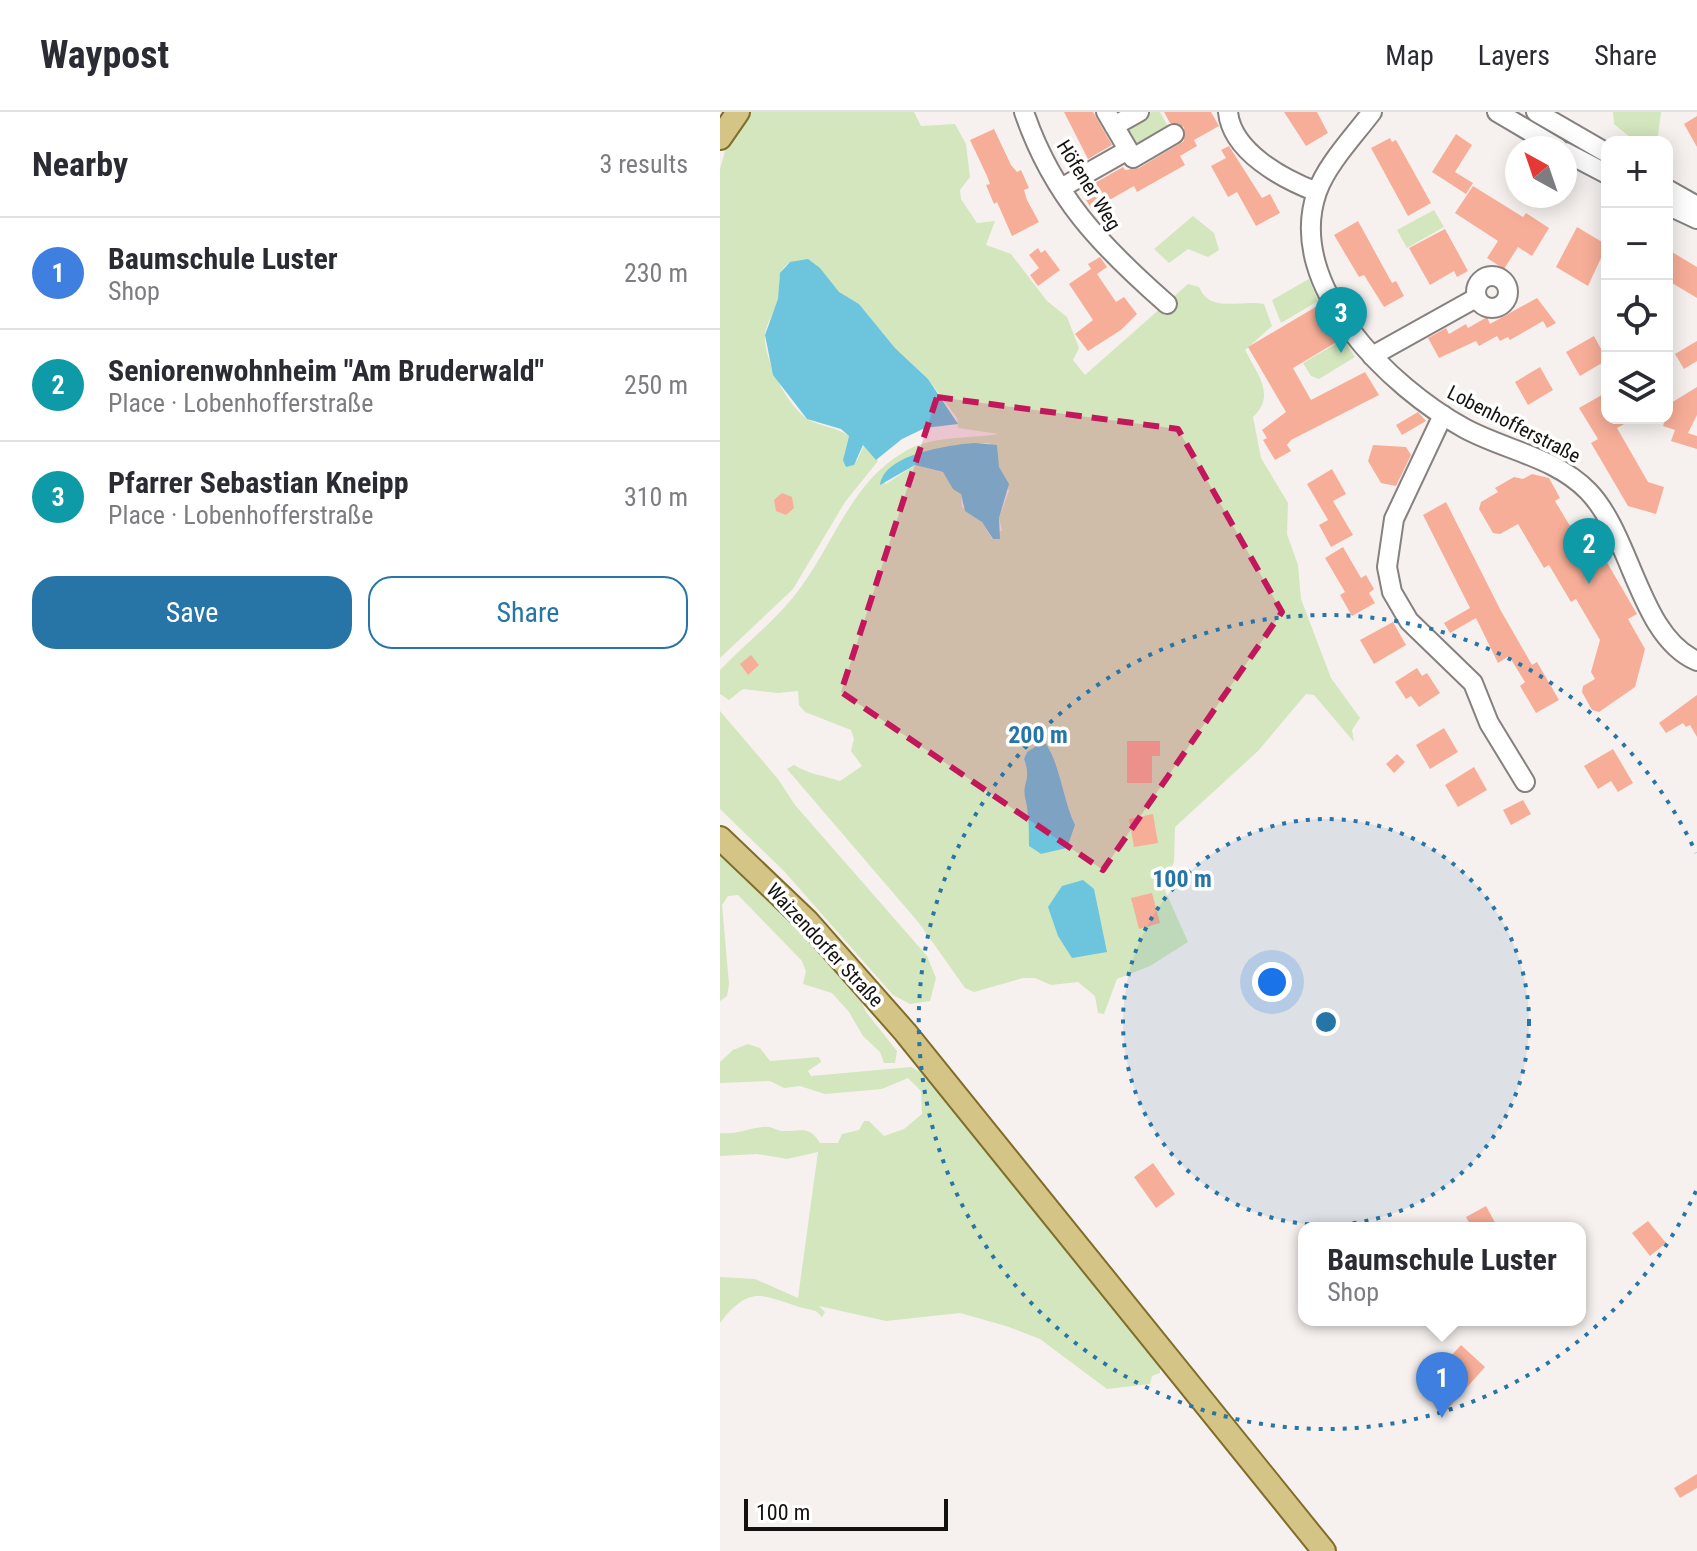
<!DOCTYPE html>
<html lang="en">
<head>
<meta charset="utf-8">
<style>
	body { margin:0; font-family:"Roboto Condensed",sans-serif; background:#f7f7f7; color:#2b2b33 }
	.controls { position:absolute; right:24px; top:24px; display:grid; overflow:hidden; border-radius:16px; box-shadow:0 4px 20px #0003 }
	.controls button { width:72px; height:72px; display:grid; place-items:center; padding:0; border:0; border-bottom:2px solid #e1e1e2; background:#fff; color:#2b2b33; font:40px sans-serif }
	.compass { position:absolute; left:785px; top:24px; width:72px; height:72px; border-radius:50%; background:#fff; box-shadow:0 4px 20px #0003; rotate:320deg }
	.scale { position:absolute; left:24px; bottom:20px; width:204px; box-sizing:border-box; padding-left:8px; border:4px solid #141211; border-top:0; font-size:22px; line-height:28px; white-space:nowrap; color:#141211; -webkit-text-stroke:6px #fff; paint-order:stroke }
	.you { position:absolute; left:552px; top:870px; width:28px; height:28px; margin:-20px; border:6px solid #fff; border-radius:50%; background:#1a73e8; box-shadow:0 0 0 12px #1a73e833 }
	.badge { display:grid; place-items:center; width:52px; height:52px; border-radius:50%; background:#2774a6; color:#fff; font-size:26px; font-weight:700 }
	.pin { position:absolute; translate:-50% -66px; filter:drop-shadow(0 2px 4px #0008) }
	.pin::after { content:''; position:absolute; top:42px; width:28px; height:24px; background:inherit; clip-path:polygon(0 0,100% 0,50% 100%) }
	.popup { position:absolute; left:578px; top:1110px; width:288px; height:104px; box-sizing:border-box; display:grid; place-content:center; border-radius:16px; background:#fff; filter:drop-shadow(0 2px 6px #0005); font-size:26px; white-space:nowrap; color:#7c7c81 }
	.popup b { font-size:30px; color:#2b2b33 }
	.popup::after { content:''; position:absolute; left:50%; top:100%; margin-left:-16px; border:16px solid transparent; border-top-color:#fff }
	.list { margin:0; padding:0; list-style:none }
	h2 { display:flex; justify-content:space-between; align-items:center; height:104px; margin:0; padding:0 32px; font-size:34px }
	h2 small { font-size:26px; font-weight:400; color:#7c7c81 }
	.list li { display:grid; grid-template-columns:52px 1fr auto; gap:24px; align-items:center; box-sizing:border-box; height:112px; padding:0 32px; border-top:2px solid #e1e1e2 }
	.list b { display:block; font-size:30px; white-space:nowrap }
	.list p { margin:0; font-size:26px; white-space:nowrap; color:#7c7c81 }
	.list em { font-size:26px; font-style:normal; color:#7c7c81 }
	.actions { display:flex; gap:16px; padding:24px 32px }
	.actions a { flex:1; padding:18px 0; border:2px solid #2774a6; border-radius:24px; text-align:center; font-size:28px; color:#2774a6 }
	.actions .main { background:#2774a6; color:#fff }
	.icon { flex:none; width:44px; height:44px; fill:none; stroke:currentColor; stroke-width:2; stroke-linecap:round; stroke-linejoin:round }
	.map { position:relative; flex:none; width:977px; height:1439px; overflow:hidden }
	header { display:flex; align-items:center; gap:48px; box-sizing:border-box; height:112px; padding:0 40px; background:#fff; border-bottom:2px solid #e1e1e2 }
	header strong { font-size:38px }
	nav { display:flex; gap:44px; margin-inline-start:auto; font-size:28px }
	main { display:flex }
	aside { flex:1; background:#fff }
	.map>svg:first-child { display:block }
</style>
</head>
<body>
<header>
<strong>Waypost</strong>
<nav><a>Map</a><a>Layers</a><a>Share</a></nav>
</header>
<main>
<aside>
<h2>Nearby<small>3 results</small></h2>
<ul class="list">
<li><span class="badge" style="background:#3f7fe0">1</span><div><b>Baumschule Luster</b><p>Shop</p></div><em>230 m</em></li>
<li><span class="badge" style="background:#0f9aa8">2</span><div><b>Seniorenwohnheim &quot;Am Bruderwald&quot;</b><p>Place · Lobenhofferstraße</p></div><em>250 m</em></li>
<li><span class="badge" style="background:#0f9aa8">3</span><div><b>Pfarrer Sebastian Kneipp</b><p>Place · Lobenhofferstraße</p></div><em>310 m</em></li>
</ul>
<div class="actions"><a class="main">Save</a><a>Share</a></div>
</aside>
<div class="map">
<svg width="977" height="1439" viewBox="0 0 977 1439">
	<rect width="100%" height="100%" fill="#f6f1ee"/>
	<path fill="#d3e6bd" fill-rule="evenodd" d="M31,0H194L201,14L235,12L246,32L250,65L240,78L241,87L257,111L275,109L266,133L291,142L327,189L347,205L359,236L353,248L365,263L468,172L479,175C490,202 521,187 544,192L552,214L525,238C538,263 556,284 533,305L541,346L568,391L567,422L578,453L581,487L611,566L640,606L632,618L634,630L594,583L586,582L538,639L455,715L454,750L443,774L468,830L430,854L397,867L384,902L378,901L375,884L358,870L331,873L315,866H303L254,880L245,876L199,811L67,657L74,653C88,662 105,664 120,669L142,654L131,639L134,627L131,618L85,600L79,593L78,579L58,581L23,577L9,588L0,582V558C26,531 59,506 81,475C114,430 133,369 184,340C212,323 248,327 279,322L238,316L237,306L208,267L175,236L139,192L119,181L100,156L70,150C55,160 61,174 58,189C55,200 46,211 45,223C43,247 69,297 89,308C103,315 116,315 129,324L124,343L137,349L144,333L158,349L125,390L73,477L0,546V57L7,32ZM269,331L289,379L279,406L282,418L272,427L262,410L242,395L241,381L232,375L225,361L195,353L166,372L161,366C193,337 228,334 269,331ZM321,631C335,638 346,694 355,713L347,736L321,742L309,734C309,715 312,663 304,647L307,640Z
		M431,0H440L450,18L416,37L403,16Z
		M893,0H941L938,24L933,30L911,26L894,12Z
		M714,98L724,115L687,136L677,118Z
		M473,104L494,121L499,138L488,145L468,137L449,151L434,137Z
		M589,167L598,189L561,211L552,188Z
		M624,227L635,245L599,267L591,264L583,251Z
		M0,599L58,667L75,693L207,844L216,866L210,889L190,892L173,883L64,759L0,697Z
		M0,739L135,876L146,900L177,939L175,951H164L160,940L143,924L129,900L112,881L83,872L86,859L82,849L18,783L8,784L2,793L9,872L7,884L0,889Z
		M28,932L40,936L50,949L99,945L101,950L88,959L91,964L191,955L205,962L440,1252V1261L432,1264L430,1272L387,1277L320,1227L286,1214L240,1201L166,1209L99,1194L105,1200L102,1205L96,1199C49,1190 35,1165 0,1211V1165L35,1167L78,1186L98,1040L67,1047L37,1042L0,1044V1021C17,1023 28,1016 44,1015C51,1014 55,1018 62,1019C79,1020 89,1012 100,1031H118L122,1022L139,1018L144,1009H149L164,1024L184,1017L202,1002L201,979L188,966L162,977L105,982L80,974L64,976L50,969L0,971V950L13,938Z"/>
	<path fill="#6cc5dd" d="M88,147L100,156L119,180L139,192L175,236L208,267L238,312L205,316L182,327L156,348L143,333L134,353L126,355L123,348L129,324L121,317L87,307L53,263L45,223L58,187L60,161L70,150Z
		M254,331L277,333L279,355L289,372L279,406L280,427H273L262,410L245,399L241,382L233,377L223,360L195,353L160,373C164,342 229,333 254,331Z
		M321,631L326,632C340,653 343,687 355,713L347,736L321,742L309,734C309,717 309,701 305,685C302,671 312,668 304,647L307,640Z
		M363,768L374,777L387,840L352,846L338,824L328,795L342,774Z"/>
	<path fill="#f7ae98" d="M344,0H373L392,33L368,47Z
		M444,0H491L499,14L474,28L477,34L460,44L465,53L417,80L414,74L372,98L361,79L403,55L405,58L419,56L464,29V15L450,11Z
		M564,0H597L608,21L586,34Z
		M977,4V35L964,12Z
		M274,17L291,53L297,60L301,58L309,76L304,78L307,88L319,110L292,124L277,90L274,92L266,73L270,72L267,64L250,28Z
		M736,22L752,33L735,60L753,71L746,82L712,60Z
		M670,26L672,30L676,28L711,91L688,104L651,36Z
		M509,34L542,86L550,82L560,101L536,114L517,80L508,85L491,54L506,46L501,38Z
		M753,74L803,105L806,101L829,116L812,144L798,135L784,157L767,146L778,129L735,101Z
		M638,109L672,171L676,169L684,184L664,195L644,163L639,165L614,123Z
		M857,115L887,133L868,174L836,155Z
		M725,117L748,159L737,165L734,159L710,173L689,136Z
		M318,136L321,141L325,138L340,158L318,174L310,163L319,156L309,143Z
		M947,137L977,155V186L947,168Z
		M380,145L387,155L377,162L396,190L404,185L417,202L401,218L368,239L355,222L373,208L349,172L371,157L368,152Z
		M817,186L836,211L827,216L823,209L790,228L788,225L780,229L777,224L759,234L756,229L719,246L708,226L726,216L729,222L746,212L748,216L767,205L770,212Z
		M599,193L620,228L573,256L591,288L645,260L659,283L571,328L567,333L571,339L555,348L543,328L547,326L542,318L566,300L528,235Z
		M874,224L887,248L860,264L846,240Z
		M977,229V249L964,257L955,242Z
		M820,255L833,278L808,293L795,270Z
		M977,275V303L968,321L977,324V337L951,329L955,318L943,314L951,291Z
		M887,280V306H915L897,316L928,370L944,375L936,402L908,394L871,331L878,327L859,296Z
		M698,300L706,309L682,323L676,313Z
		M653,333L686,335L691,343L676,374L661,371L648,349Z
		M612,357L626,382L613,389L633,423L611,435L599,413L608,408L587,372Z
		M812,362L829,366L840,386L835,389L853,419L871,423L917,502L908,507L925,537L915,575L879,600L872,598L862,580L863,574L875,567L871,560L880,528L856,487L851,490L829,453L824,456L798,412L780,422L773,421L759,397L761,390L778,380L775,376L794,365L803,367Z
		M62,381L72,385L74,396L66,403L56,399L54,388Z
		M726,390L781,499L812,553L817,550L839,588L816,601L800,574L805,570L789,544L778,551L756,506L730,521L724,511L750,496L703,403Z
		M623,435L641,466L646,463L654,477L649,481L655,491L632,504L620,483L625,480L605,446Z
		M673,510L686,533L654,552L640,528Z
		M31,543L39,553L28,563L20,552Z
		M697,556L702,564L707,561L720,581L699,595L691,584L686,587L675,570Z
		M977,583V625L970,613L966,615L963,611L946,621L939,611Z
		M724,616L738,640L710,657L696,633Z
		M407,629H440V644H432V671H407Z
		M893,637L913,671L898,680L891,669L878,677L864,654Z
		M677,642L685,650L674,661L666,652Z
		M754,655L767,678L738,695L725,673Z
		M803,688L811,702L791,713L783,698Z
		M433,702L438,731L414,735L409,707Z
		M432,781L440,811L419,817L411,786Z
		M433,1051L455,1082L436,1096L414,1065Z
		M766,1094L778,1116H752L746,1105Z
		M928,1109L946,1131L930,1144L912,1121Z
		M741,1233L765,1255L725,1300L700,1278Z
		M977,1362V1376L960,1386L954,1376Z"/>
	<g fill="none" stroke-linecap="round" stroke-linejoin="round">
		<defs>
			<path id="minor" d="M304,0C333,85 381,134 447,192
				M386,0L413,46L454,22
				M508,0C512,40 563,67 597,80
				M652,0C634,24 607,52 597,80C564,174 671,276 744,316C784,338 835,345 868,379C912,424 919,524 977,549
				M777,0L838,36
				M816,0L887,41
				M394,14L419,0
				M845,40L887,62
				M341,76L408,38
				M947,77L977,94
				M947,93L977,107
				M756 180a16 16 0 1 1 32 0a16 16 0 1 1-32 0Z
				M652,244L756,186
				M723,303L674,407L667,455L672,480L689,509L753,571L769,611L805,670"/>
			<path id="major" d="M0,26L18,0
				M0,726L88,810L185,920L604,1439"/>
		</defs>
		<use href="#minor" stroke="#86817e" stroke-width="22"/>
		<use href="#major" stroke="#7f6d29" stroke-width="26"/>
		<use href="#minor" stroke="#fff" stroke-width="18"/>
		<use href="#major" stroke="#d4c586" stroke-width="22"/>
	</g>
	<path fill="#c2185b" fill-opacity="0.2" stroke="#c2185b" stroke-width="6" stroke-dasharray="16 10" stroke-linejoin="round" d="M217,285L458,317L562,500L383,758L121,580Z"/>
	<circle cx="606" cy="910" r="203" fill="#2774a6" fill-opacity=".12"/>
	<g fill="none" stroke="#2774a6" stroke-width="4" stroke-dasharray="4 8">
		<circle cx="606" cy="910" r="203"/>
		<path d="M976 1079A407 407 0 1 1 976 741"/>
	</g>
	<g text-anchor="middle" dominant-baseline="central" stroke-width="7" stroke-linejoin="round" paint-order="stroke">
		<g font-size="20" fill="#141211" stroke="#fff">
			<text transform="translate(369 73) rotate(58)">Höfener Weg</text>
			<text transform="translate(794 312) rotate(27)">Lobenhofferstraße</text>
			<text transform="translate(105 833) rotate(47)">Waizendorfer Straße</text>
		</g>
	</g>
	<circle cx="606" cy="910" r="12" fill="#2774a6" stroke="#fff" stroke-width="4"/>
	<g font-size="24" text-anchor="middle" font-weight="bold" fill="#2774a6" stroke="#fff" stroke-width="7" stroke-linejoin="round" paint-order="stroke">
		<text x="318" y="631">200 m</text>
		<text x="462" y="775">100 m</text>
	</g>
</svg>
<div class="controls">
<button>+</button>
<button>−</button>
<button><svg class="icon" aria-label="locate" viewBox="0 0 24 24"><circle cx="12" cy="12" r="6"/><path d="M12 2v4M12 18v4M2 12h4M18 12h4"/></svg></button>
<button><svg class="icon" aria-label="layers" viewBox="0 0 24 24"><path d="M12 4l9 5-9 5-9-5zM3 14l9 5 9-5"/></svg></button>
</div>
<svg class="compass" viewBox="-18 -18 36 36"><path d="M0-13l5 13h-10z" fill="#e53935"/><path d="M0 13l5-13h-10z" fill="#7c7c81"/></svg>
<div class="scale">100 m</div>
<div class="you"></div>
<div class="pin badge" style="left:722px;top:1306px;background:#3f7fe0">1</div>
<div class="popup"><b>Baumschule Luster</b>Shop</div>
<div class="pin badge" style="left:869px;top:472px;background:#0f9aa8">2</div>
<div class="pin badge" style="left:621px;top:241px;background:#0f9aa8">3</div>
</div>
</main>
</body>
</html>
